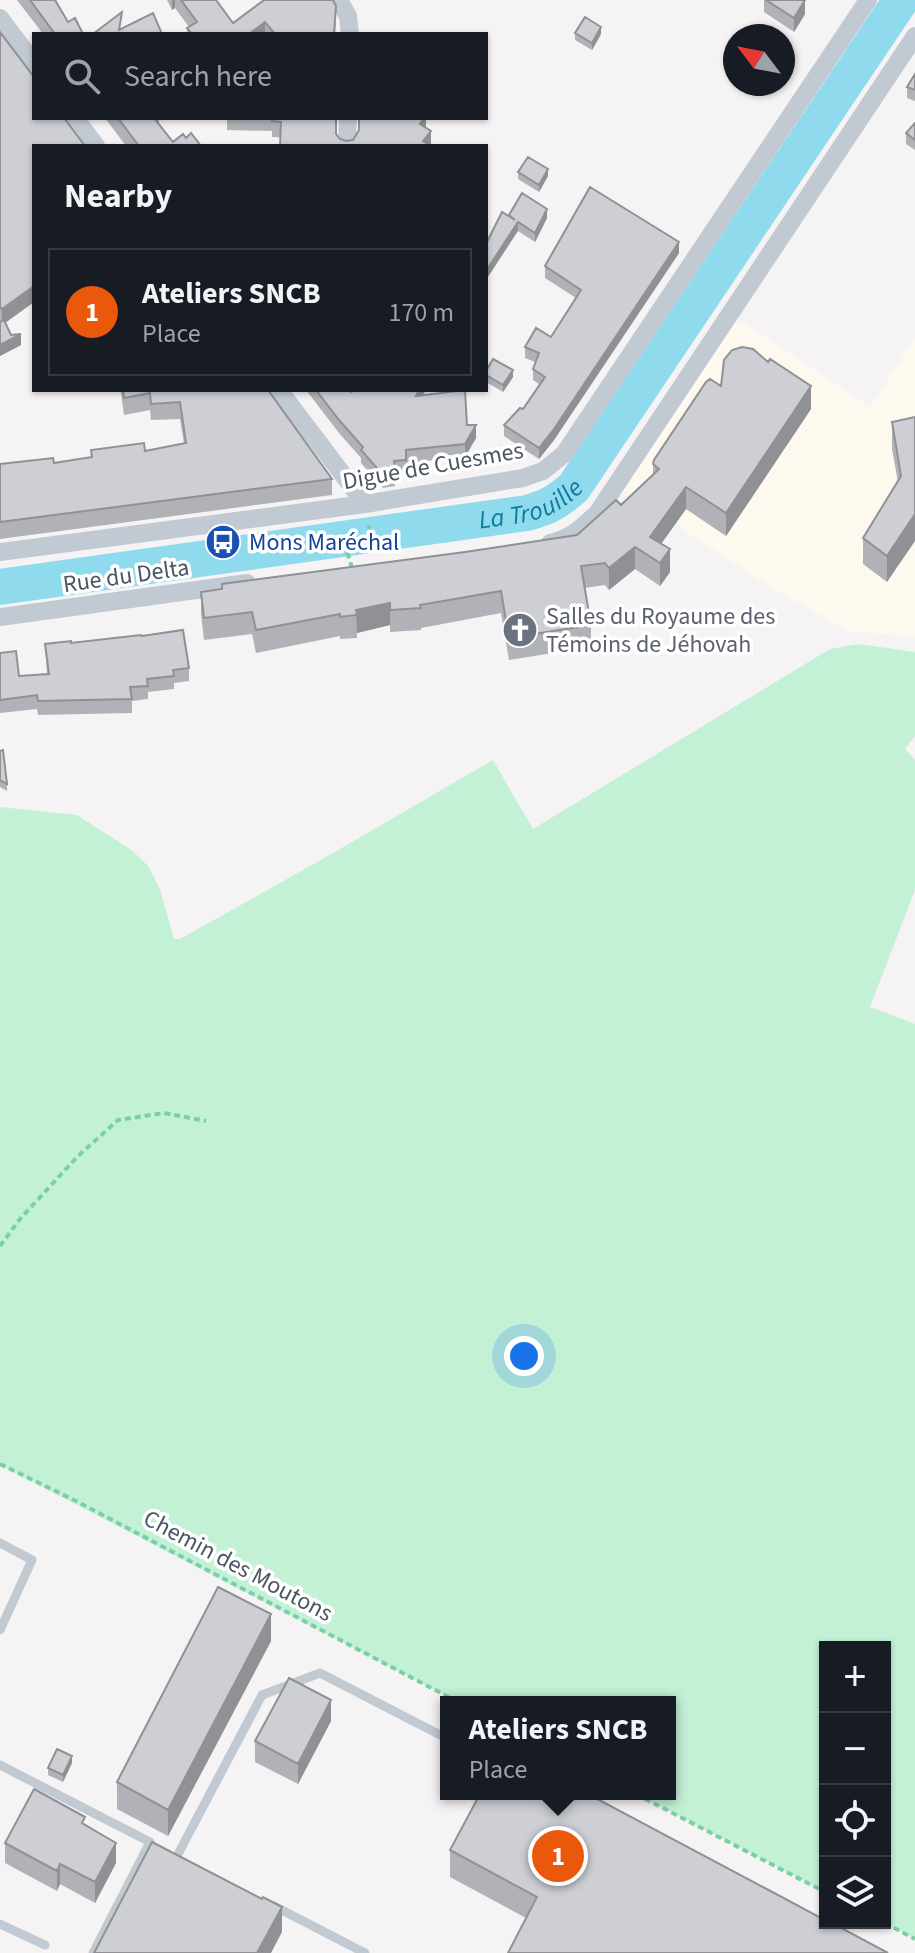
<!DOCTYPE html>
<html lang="en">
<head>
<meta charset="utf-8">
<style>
	body { margin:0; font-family:"Source Sans 3",sans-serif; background:#242831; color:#f1f3f6 }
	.controls { position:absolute; right:24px; bottom:24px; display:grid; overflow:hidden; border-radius:0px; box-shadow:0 2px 6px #0004 }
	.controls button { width:72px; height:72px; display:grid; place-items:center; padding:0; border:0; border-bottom:2px solid #363941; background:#171b24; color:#f1f3f6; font:40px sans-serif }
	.compass { position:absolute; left:723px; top:24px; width:72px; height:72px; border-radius:50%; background:#171b24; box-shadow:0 2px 6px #0004; rotate:302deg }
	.you { position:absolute; left:524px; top:1356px; width:28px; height:28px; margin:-20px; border:6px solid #fff; border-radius:50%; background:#1a73e8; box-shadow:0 0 0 12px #1a73e833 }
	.badge { display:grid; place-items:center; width:52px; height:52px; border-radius:50%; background:#ea580c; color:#fff; font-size:26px; font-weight:700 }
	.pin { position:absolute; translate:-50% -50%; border:4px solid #fff; box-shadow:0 2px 8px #0006 }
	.popup { position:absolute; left:440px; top:1696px; width:236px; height:104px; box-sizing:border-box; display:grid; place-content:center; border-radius:0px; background:#171b24; filter:drop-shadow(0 2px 6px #0005); font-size:26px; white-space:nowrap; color:#9ea1a6 }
	.popup b { font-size:30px; color:#f1f3f6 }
	.popup::after { content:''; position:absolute; left:50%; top:100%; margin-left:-16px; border:16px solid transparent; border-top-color:#171b24 }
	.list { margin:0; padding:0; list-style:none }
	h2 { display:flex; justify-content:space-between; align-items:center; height:104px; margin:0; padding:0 32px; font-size:34px }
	h2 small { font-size:26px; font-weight:400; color:#9ea1a6 }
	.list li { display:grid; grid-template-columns:52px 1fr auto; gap:24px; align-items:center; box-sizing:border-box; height:128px; margin:0 16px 16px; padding:0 16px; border:2px solid #363941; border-radius:0px }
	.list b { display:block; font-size:30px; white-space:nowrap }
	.list p { margin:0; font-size:26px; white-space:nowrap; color:#9ea1a6 }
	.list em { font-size:26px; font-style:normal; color:#9ea1a6 }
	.icon { flex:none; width:44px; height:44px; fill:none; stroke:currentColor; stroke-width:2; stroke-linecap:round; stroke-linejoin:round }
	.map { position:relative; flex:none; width:915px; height:1953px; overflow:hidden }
	.search { position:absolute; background:#171b24; box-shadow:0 2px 6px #0004; left:32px; top:32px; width:456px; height:88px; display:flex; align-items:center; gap:20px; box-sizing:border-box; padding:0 28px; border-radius:0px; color:#9ea1a6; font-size:30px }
	.panel { position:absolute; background:#171b24; box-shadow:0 2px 6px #0004; left:32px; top:144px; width:456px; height:248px; border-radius:0px }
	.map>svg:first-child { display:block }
</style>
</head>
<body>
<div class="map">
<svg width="915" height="1953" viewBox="0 0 915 1953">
	<rect width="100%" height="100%" fill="#f5f3f3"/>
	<path fill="#fdf9ef" d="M730,314L870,407L915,338V637L848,631L771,587L617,486Z"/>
	<path fill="#c3f1d5" d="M858,644L915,652V736L905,749L915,760V890L870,1007L915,1024V1939L885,1923V1647H825V1892L636,1794H670V1702H458L0,1465V807L77,815L133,851L148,866L160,889L174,939H180L328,856L493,760L533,829L830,649Z"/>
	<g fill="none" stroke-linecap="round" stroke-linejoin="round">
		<path stroke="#90daee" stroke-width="36" id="s1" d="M0,587L527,513C548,507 558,502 574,487L901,0"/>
		<path stroke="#7ad0a6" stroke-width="4" stroke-dasharray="6 4" stroke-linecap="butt" d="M352,568L347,551L373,547L368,522
			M0,1246L20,1219L77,1157L118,1120L164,1113L206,1121
			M0,1464L76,1501L458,1702
			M636,1794L825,1892
			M885,1923L915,1939"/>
		<path stroke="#c1cad2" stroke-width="9" d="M0,1543L32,1560L0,1630
			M0,1765L150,1842L93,1953
			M177,1856L262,1695L320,1673L446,1738
			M274,1906L365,1953
			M0,1924L45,1945"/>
		<path stroke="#c1cad2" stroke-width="18" d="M339,0L348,16L350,34
			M0,18L34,63
			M75,118L96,146
			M347,146L348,118
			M279,390L365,504
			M550,543C571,538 583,527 598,512L915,36
			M0,552L365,504L523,478L543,471L564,454L868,0
			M0,617L247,583"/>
	</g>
	<path fill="#b0b2b7" d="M17,0H55L68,22L83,34H43Z
		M167,0H216L233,23L264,0L336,23L335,34H187V28L189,27L175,8L172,10Z
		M764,0H805V14L794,32L764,12Z
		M0,32L34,146V302L5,323L11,335L21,345L0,356Z
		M575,33L601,34L592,50L575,40Z
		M915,74V101L907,98V87Z
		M105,118H159V125L173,142L186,138L201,146H126Z
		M227,118H336V134L340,139L346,141L426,118V128L431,146L272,137V131L227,130Z
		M915,123V150L906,144V133Z
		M518,172L548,176L539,192L518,179Z
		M509,216L547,218L535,242L518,231Z
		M679,253L554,440L539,459L504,436V425L523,409L539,384L533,380V369L535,362L525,358V347L551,337L576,298L545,278V266Z
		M486,371L513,377L503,392L486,382Z
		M721,386L811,409L726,536L686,509L661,544L670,572L660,586L635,569L609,590L605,585L585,588L591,625V647L509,660L501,613L421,628V630L390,632V625L357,633V638L340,639V636L256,653L252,634L204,640L201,614V592L577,535L621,505L653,475V464Z
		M119,390H211L332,479V495L0,539V464L54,463L91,457V450L145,451L184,444L180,419L151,420L150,410L124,415L121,393Z
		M306,390H350L351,392L424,395L467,425L476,438L465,457L406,463V473L395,474V486L383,488L361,463V458L339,433Z
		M915,417L887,582L863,564V538L898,482L892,449V422Z
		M142,636L189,668V681L174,683V689L148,692V699L132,701V713L38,715L37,709L0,713V653L19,676L47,674L45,644L71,643Z
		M0,751L7,784V791L0,787Z
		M271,1641L168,1836L117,1809V1782Z
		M331,1721L298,1784L255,1762V1741Z
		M72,1763L63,1782L48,1775V1768Z
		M85,1825L116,1863L95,1903L60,1884L57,1891L5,1863V1843Z
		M450,1850L888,1953L526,1918L450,1877Z"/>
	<path fill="#909195" d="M172,0H175V8L172,10Z
		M805,0V14L794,32V18Z
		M265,22V34H249Z
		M601,27V34L592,50V43Z
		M424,118H426V132L420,124Z
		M431,131V146L423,141Z
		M548,169V176L539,192V185Z
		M547,209V218L535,242V233Z
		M518,222V231L486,280V271Z
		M679,242V253L554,440L539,459V448Z
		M34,286V302L2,325V309Z
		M21,334V345L0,356V345Z
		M513,370V377L503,392V385Z
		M811,386V409L726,536V513Z
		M419,390H426L416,409V396Z
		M476,425V438L465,457V444Z
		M686,487V509L651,558L650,537Z
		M915,514V541L887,582V556Z
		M635,547V569L609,590V568Z
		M670,549V572L660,586V563Z
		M390,603V625L357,633L356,610Z
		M271,1614V1641L168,1836V1810Z
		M331,1700V1721L298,1784V1764Z
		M72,1756V1763L63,1782V1775Z
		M116,1843V1863L95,1903V1882Z
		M60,1864V1884L57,1891V1871Z
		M282,1907V1932L271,1953H257Z"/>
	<path fill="#cdcfd5" stroke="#909195" stroke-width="2" d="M30,0H55L68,22L75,18L83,34H55Z
		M181,0H216L233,23L264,0H333L336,6L334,34H275L265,22L249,34H192L187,28L197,22Z
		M766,0H805L794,18Z
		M122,12L119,30L153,13L162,34H93Z
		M585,17L601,27L592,43L575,33Z
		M0,32L34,77V118H64L85,146H34V286L2,309L0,307Z
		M915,74V90L907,87Z
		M118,118H154L173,142L183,134L186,138L191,133L201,146H139Z
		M272,118H336V134L340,139L346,141L353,140L359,130V118H424L420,124L431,131L423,141L431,146H280L281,122L272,121Z
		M915,123V140L906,133Z
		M528,157L548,169L539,185L518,172Z
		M590,187L679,242L554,429L539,448L504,425L520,408L523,409L545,377L533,369L539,353L525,347L536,328L551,337L581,290L545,266Z
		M522,193L547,209L535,233L518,222L486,271V244L502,212L515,220L509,215Z
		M4,320L11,335L21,334L0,345V322Z
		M742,347L753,349L768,362L770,359L811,386L726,513L686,487L650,537L670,549L660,563L635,547L609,568L605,563L581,566L591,625L509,638L501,591L420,605L421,608L390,610V603L356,610L357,615L340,617V614L256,630L252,612L204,618L201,592L222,589V584L465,552L577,535L616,500L621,505L659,469L653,464L654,460L706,382L710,379L721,386L724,360L732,350Z
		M493,359L513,370L503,385L486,375V371Z
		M123,390H268L332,479L0,522V464L53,458L54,463L92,457L91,450L144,443L145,451L186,443L180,402L151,404L150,393L124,398Z
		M316,390H350L351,392L354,390H419L416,396L465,390L467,425H476L465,444L406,450V460L394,461L395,473L383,475L361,450L363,447L339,420Z
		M915,417V514L887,556L863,538L901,476L892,422Z
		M183,630L189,668L173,670L174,676L147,679L148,686L130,687L132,699L38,701L37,695L0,700V653L16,651L19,676L49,674L45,644L71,641V643L141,635L142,636Z
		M3,750L7,784L0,780V751Z
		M218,1587L271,1614L168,1810L117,1782Z
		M289,1678L331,1700L298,1764L255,1741Z
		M57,1749L72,1756L63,1775L48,1768Z
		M34,1789L85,1817L82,1823L116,1843L95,1882L60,1864L57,1871L5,1843Z
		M480,1794H588L825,1920V1923H832L888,1953H508L537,1897L450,1850Z
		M152,1842L262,1899L263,1897L282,1907L257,1953H94Z"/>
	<defs>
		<symbol id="bus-disc" viewBox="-11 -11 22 22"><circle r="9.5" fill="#1a4fb4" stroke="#fff"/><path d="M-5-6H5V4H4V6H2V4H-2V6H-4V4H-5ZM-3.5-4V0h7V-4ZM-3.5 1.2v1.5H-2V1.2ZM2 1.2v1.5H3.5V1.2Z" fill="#fff"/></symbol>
		<symbol id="church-disc" viewBox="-11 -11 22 22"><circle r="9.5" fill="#6b7280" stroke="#fff"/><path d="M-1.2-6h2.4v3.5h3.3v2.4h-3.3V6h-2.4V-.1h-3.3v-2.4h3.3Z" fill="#fff"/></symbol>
	</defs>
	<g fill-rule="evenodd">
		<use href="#bus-disc" x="203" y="522" width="40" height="40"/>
		<use href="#church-disc" x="500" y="610" width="40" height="40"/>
	</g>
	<g text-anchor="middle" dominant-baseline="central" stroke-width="7" stroke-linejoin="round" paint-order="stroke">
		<g font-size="24" fill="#4a5661" stroke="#fff">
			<text transform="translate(433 466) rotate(-10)">Digue de Cuesmes</text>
			<text transform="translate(126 576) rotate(-8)">Rue du Delta</text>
			<text transform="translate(238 1566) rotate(28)">Chemin des Moutons</text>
		</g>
		<g font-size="24" fill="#164399" stroke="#fff" text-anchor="start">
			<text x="249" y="542">Mons Maréchal</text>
		</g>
		<g font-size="24" fill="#5b616d" stroke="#fff" text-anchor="start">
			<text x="546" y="616">Salles du Royaume des<tspan x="546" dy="28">Témoins de Jéhovah</tspan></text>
		</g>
		<g font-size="26" font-style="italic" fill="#0c7c9b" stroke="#fff">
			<text stroke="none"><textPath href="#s1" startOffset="538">La Trouille</textPath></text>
		</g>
	</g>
</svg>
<div class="controls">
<button>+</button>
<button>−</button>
<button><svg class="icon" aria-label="locate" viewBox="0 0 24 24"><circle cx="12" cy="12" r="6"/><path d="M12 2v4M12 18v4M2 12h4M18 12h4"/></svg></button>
<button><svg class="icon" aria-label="layers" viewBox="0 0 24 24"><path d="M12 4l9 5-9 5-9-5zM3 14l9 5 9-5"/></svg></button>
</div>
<svg class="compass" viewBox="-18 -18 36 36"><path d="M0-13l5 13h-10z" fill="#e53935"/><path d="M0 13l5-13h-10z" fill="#9ea1a6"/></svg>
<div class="you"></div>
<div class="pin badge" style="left:558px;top:1856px">1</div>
<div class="popup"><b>Ateliers SNCB</b>Place</div>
<div class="search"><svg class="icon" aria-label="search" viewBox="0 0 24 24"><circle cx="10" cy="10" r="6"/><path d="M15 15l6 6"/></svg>Search here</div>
<section class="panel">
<h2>Nearby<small></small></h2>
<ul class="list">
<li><span class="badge">1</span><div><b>Ateliers SNCB</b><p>Place</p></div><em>170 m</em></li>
</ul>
</section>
</div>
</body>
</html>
